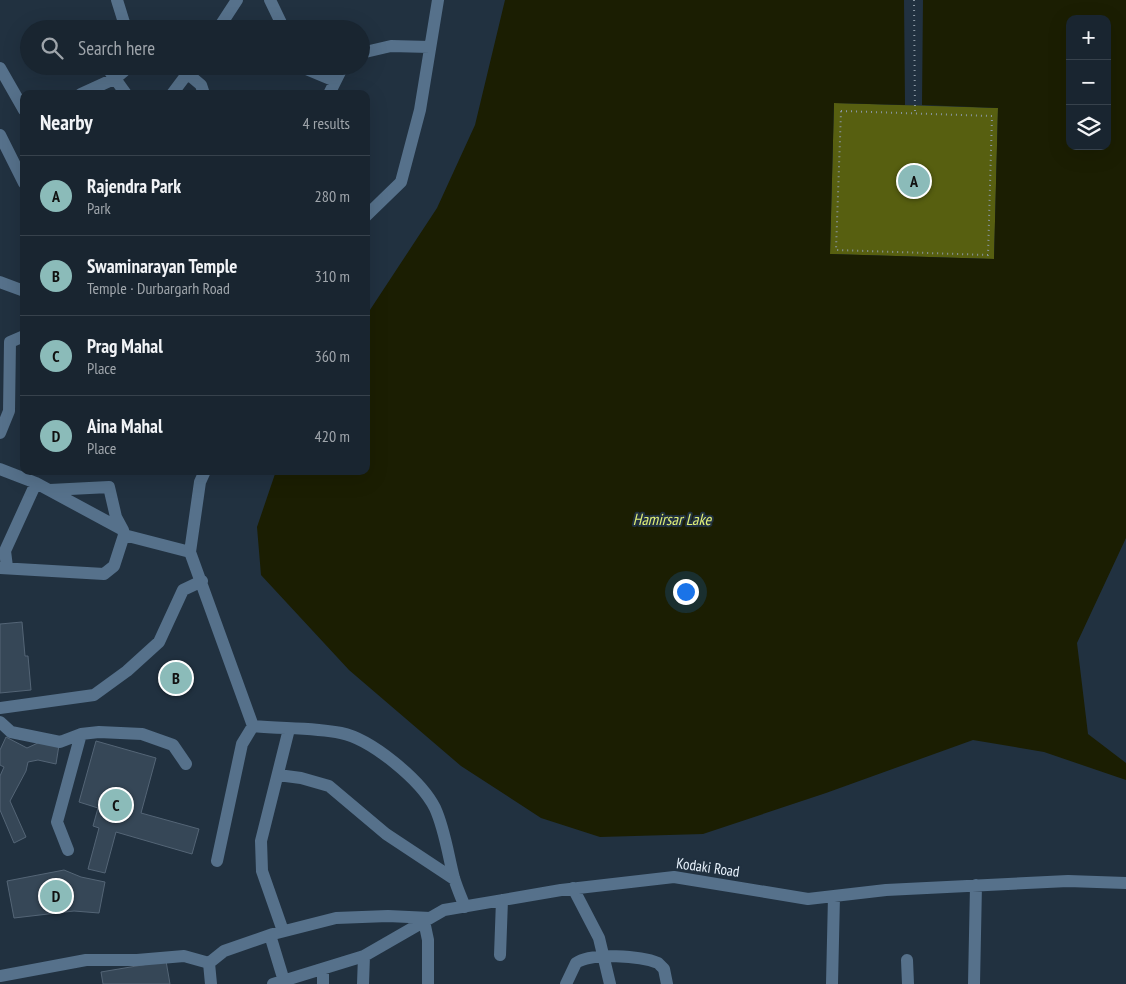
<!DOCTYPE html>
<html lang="en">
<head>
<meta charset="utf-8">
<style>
	body { margin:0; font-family:"PT Sans Narrow",sans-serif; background:#26313c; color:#f1f3f6 }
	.controls { position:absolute; right:15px; top:15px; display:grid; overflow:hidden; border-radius:10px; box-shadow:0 5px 20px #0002 }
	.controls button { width:45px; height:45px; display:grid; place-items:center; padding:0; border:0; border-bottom:1px solid #37424c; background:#192530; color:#f1f3f6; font:25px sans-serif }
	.you { position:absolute; left:685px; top:591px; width:18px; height:18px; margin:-12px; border:4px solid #fff; border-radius:50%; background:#1a73e8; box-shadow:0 0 0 8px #1a73e833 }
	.badge { display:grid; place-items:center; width:32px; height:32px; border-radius:50%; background:#8bbbb9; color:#111; font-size:16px; font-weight:700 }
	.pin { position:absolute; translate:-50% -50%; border:2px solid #fff; box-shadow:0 1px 5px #0006 }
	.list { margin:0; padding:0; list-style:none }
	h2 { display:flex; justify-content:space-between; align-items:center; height:65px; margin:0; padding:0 20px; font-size:21px }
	h2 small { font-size:16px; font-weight:400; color:#9fa5ab }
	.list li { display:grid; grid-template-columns:32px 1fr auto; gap:15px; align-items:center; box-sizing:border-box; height:80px; padding:0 20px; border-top:1px solid #37424c }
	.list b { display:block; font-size:19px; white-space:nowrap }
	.list p { margin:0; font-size:16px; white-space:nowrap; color:#9fa5ab }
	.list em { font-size:16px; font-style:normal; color:#9fa5ab }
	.icon { flex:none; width:28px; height:28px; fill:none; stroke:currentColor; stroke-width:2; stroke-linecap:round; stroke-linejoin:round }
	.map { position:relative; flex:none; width:1126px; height:984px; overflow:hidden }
	.search { position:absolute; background:#192530; box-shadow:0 5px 20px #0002; left:20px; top:20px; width:350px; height:55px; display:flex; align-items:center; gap:12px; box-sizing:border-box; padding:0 18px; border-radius:28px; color:#9fa5ab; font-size:19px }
	.panel { position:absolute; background:#192530; box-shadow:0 5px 20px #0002; left:20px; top:90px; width:350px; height:385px; border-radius:10px }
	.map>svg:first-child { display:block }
</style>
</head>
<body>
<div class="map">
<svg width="1126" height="984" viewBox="0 0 1126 984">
	<rect width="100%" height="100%" fill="#213140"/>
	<path fill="#575f10" d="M834,103L998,108L994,259L830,254Z"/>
	<path fill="#1b1e02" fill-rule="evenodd" d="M505,0H904L905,105L834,103L830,254L994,259L998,108L922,105L923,0H1126V538L1077,643L1088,734L1126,763V780L1044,752L973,740L826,793L703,834L600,837L541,818L461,766L349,670L261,575L257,527L276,471H366V316L437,208L475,125ZM1070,19H1107V146H1070Z"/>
	<path fill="#364757" stroke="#546576" d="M22,622L25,656H28L31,690L0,693V624Z
		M6,737L27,748L40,742L59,745L56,764L38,760L28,762L26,771L10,801L26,837L14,843L0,810V776L4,767L0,765V750Z
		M96,741L156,758L141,813L199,829L192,854L116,832L105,873L88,869L99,828L93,826L98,808L79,802Z
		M64,870L81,877L105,882L99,913L74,911L14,918L7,881Z
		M166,961L170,984H103L101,972Z"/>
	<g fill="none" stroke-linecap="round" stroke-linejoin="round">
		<path stroke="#8a97a3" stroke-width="2" stroke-dasharray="1 4" stroke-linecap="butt" d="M914,0L915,113
			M841,111L992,116L988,255L836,250Z"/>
		<path stroke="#56718b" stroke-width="12" d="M117,0L126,29
			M270,0L284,29
			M218,29L237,0
			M361,53L391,46L430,47
			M106,66L126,94
			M299,66L335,81
			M0,68L24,110
			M188,74L201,85L204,94
			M81,94L116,78L130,66
			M172,94L193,66
			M329,94L343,66
			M0,135L24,183
			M366,216L401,182L420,110L438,0
			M0,282L24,291
			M0,433L9,411L10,342L24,336
			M0,469L36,483L123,530L124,535L190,552
			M205,471L200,482L190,552L253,726C281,729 312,727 341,733C371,739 421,780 435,808C445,830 448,855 454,878C457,888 461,897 465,907
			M50,490L109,487L116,517L123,530
			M7,567L5,551L36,483
			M0,568L104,574L114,566L124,535
			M0,708L94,695L127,671L159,642L183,590L202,581
			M0,722L11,732L60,742L81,734L99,732L142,734L173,745L186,764
			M278,775L301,778L329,786L386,834L454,879
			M68,850L57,822L81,734
			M217,861L242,744L253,726
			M573,888L599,938L610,984
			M424,921L428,940V984
			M283,931L262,871L261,841L289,729
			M270,935L284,981
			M500,955L502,900
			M907,960L908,984
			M209,963L211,984
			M323,969V984
			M0,976L86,960H137L184,956L209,963L224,951L273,934L336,918L388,916L430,918
			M273,984L364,956L444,910L561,890L674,877L808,899L886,890L1068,881L1126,883
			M363,984L364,956
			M566,984L576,963C591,952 641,956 658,963L664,969L667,984
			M832,984L834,896
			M974,984L976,885"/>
	</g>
	<g text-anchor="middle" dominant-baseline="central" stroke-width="4" stroke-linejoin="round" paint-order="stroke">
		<g font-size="15" fill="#e7f1fb" stroke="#213140">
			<text transform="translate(708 867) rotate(8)">Kodaki Road</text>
		</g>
		<g font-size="16" font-style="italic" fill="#e0ef78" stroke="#213140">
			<text x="672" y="519">Hamirsar Lake</text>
		</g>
	</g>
</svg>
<div class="controls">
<button>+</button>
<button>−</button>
<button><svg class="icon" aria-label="layers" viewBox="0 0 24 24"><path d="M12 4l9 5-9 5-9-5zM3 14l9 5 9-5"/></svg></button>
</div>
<div class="you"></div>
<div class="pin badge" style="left:914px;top:181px">A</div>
<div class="pin badge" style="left:176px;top:678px">B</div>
<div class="pin badge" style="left:116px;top:805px">C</div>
<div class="pin badge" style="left:56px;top:896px">D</div>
<div class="search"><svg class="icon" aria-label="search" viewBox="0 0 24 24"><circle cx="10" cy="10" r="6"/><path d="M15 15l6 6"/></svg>Search here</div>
<section class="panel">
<h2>Nearby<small>4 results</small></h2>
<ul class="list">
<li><span class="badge">A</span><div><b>Rajendra Park</b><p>Park</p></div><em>280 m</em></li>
<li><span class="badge">B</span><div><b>Swaminarayan Temple</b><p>Temple · Durbargarh Road</p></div><em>310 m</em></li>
<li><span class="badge">C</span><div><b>Prag Mahal</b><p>Place</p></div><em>360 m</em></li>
<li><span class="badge">D</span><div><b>Aina Mahal</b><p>Place</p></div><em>420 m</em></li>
</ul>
</section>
</div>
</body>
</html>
